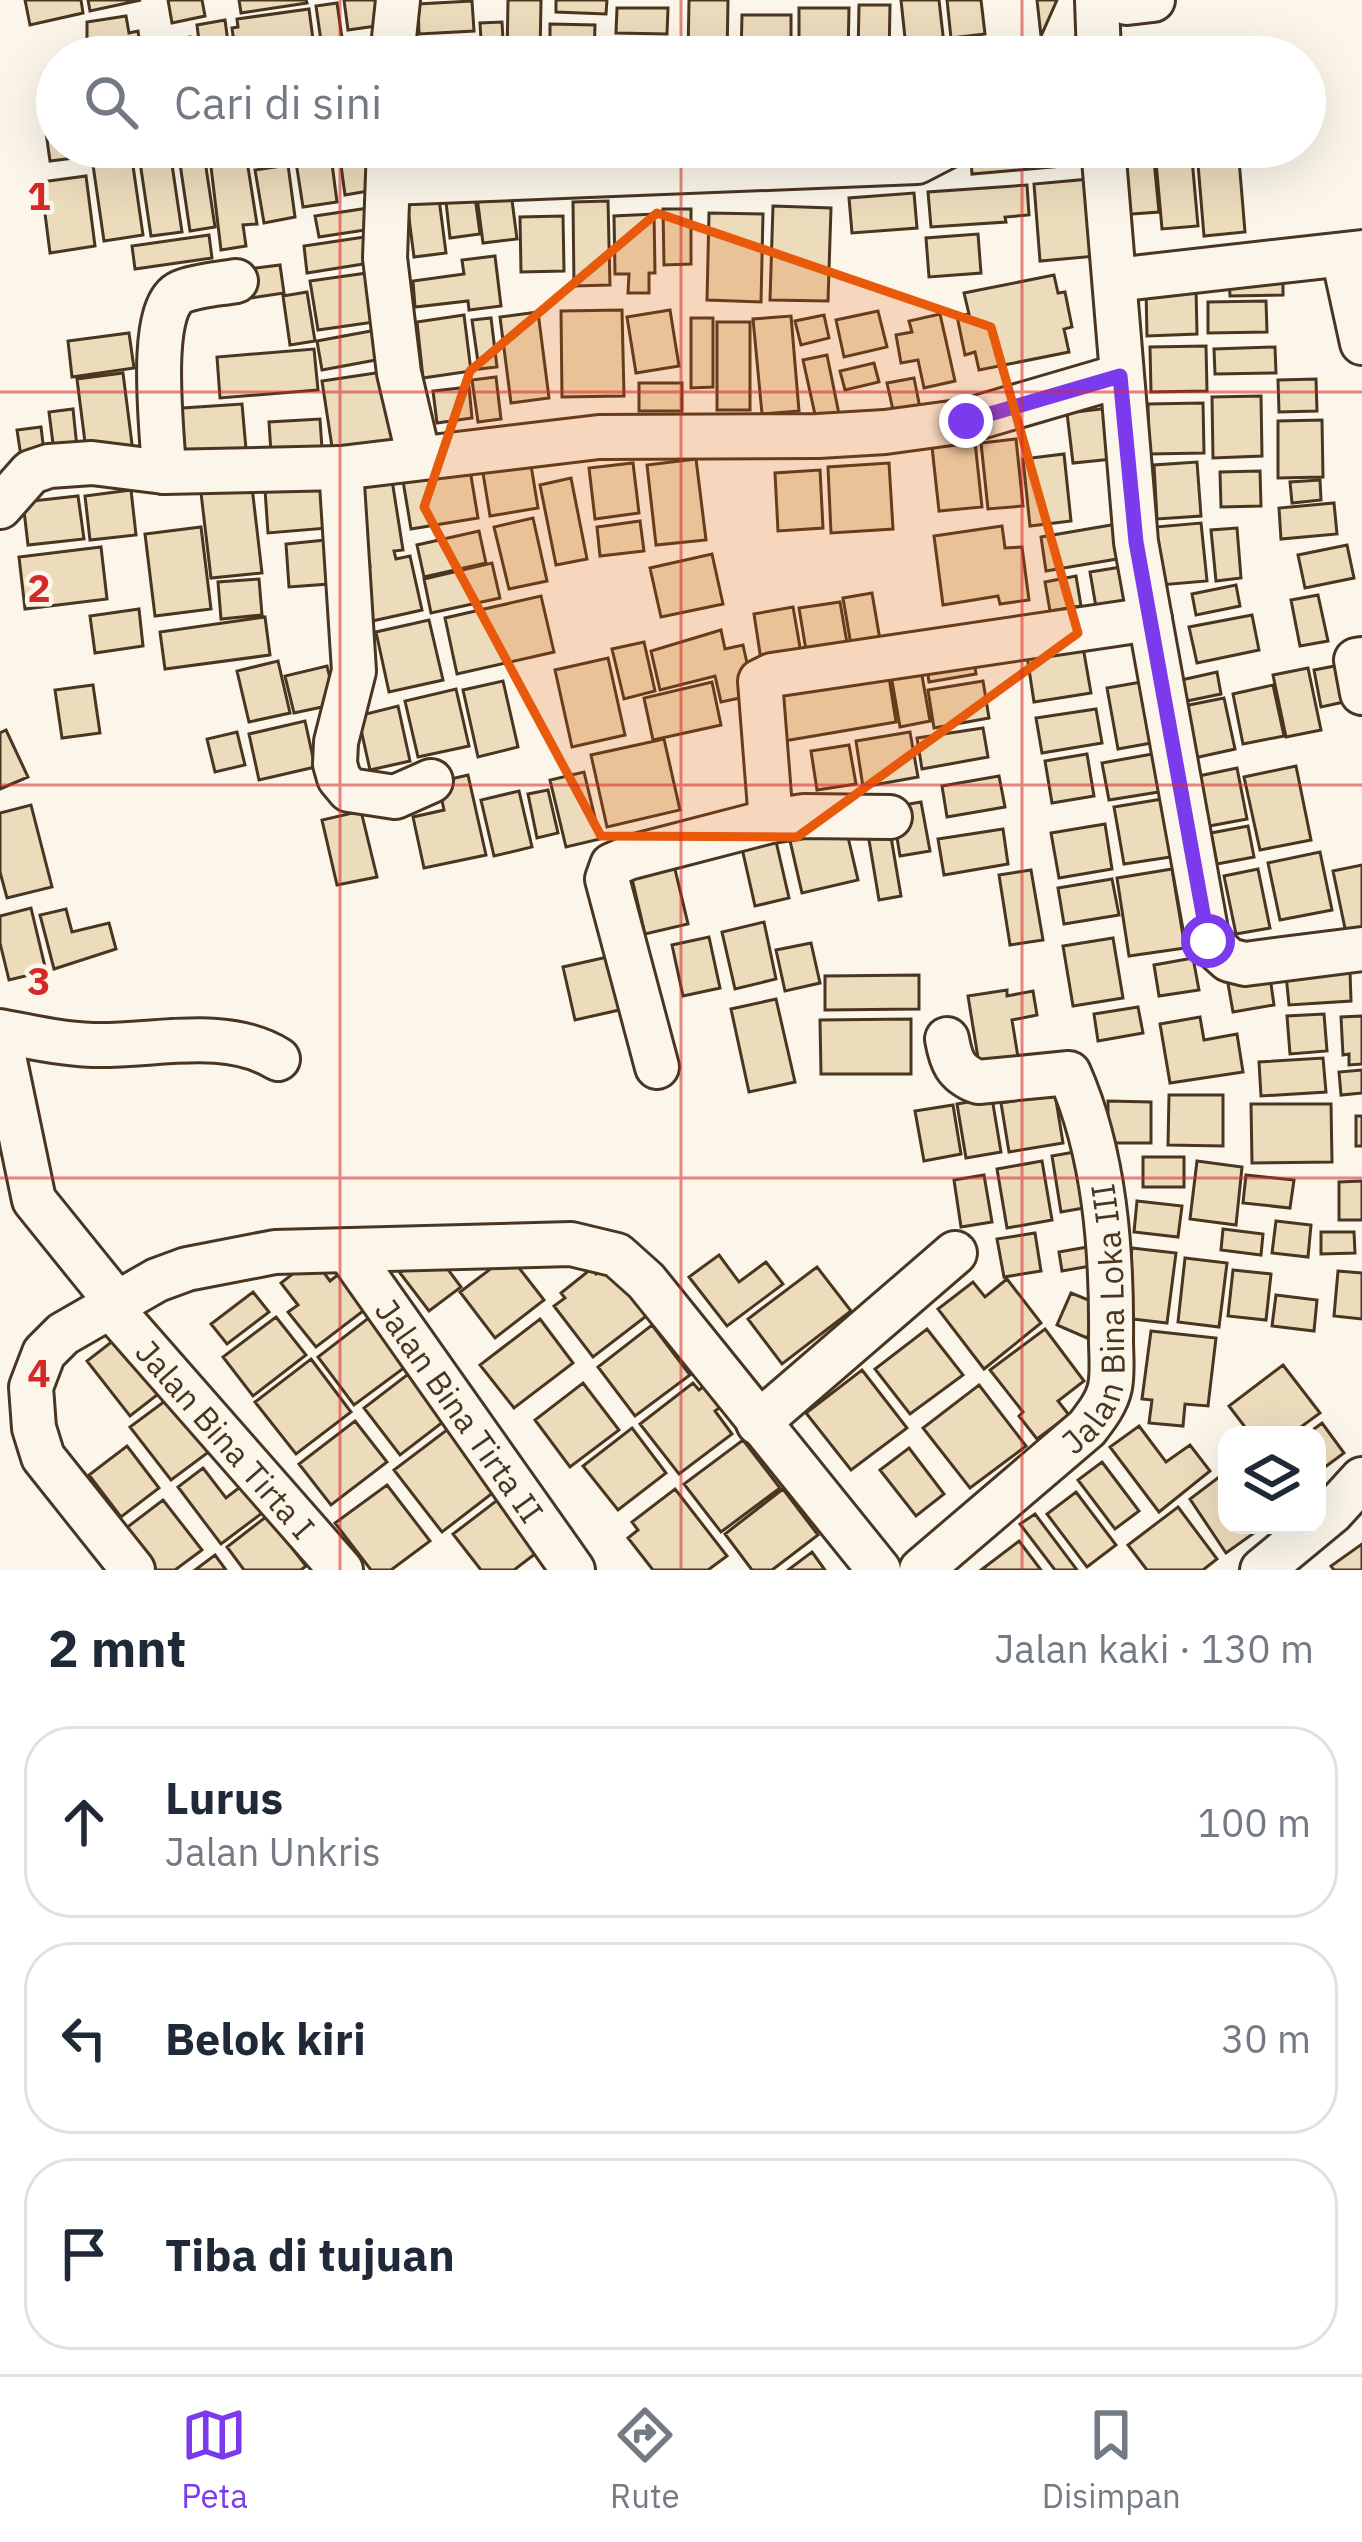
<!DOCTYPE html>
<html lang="id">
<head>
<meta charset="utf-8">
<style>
	body { margin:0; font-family:"IBM Plex Sans",sans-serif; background:#f6f6f7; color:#1f2937 }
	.controls { position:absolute; right:36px; bottom:36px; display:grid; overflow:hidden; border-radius:24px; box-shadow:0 12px 48px #0002 }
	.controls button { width:108px; height:108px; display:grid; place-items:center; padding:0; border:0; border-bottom:3px solid #e0e1e3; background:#fff; color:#1f2937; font:60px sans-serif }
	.stop { position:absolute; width:36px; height:36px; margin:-27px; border:9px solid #7c3aed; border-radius:50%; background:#fff }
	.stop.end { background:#7c3aed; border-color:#fff; box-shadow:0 3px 12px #0008 }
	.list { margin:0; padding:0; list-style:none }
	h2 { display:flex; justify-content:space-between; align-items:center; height:156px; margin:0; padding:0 48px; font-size:51px }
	h2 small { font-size:39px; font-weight:400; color:#747a83 }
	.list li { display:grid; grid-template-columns:78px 1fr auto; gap:36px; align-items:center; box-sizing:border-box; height:192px; margin:0 24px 24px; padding:0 24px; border:3px solid #e0e1e3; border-radius:48px }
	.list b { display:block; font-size:45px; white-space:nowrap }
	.list p { margin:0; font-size:39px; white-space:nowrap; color:#747a83 }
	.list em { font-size:39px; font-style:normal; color:#747a83 }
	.icon { flex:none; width:66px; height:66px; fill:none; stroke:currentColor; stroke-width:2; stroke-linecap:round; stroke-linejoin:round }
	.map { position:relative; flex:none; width:1362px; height:1570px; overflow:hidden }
	.search { position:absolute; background:#fff; box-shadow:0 12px 48px #0002; left:36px; right:36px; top:36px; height:132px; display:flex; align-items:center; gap:30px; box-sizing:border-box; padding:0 42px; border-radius:66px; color:#747a83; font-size:45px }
	.sheet { height:804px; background:#fff }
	nav { display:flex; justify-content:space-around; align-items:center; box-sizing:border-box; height:168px; border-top:3px solid #e0e1e3; background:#fff; font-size:33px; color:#747a83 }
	nav a { display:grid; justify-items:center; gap:6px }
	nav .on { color:#7c3aed }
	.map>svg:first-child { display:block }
</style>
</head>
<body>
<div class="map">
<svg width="1362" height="1570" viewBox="0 0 1362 1570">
	<rect width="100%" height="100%" fill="#fbf6e9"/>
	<path fill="#ecdcbc" stroke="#4a3520" stroke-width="3" d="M25,0H81L83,13L30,25Z
		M88,0H141L90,11Z
		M168,0H202L205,16L172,23Z
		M239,0H306L307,3L241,13Z
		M344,0H386L390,24L348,30Z
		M508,0H541L540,57H507Z
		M556,0H607L606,14L556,12Z
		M689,0H728L727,57H688Z
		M901,0H939L945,53L907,57Z
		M947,0H981L985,34L951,38Z
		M1037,0H1057L1041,36Z
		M472,1L474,31L419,34L418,4Z
		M337,3L342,38L321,41L316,6Z
		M859,5H890L889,57H858Z
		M617,8H668L667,34L616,33Z
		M799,8H849L848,57H799Z
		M309,9L314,47L236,57L232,28L238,27L237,19Z
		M742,15H791V57H741Z
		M126,16L129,33L138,31L140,44L159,41L161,57H87V22Z
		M225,20L230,57H201L197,25Z
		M502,22L504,57H482L480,23Z
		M550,24L595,25L594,57H550Z
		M190,37L193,57H174L172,40Z
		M1153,45L1154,57H1103L1102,49Z
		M617,46L679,47V57H616Z
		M1077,49L1078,57H1009Z
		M57,101V147H89L90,156L50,161L42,104Z
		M409,147H463V166L409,165Z
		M473,147H494V163H472Z
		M501,147H530L529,163L500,162Z
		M534,147H569V163H533Z
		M575,147H603L602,168H575Z
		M616,147H675V168L616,167Z
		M970,147H1086L1087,164L972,174Z
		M1238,148L1245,232L1204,236L1197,152Z
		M1153,150L1159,212L1119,215L1114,153Z
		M375,153L380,189L345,195L340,158Z
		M204,154L215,227L190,231L179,157Z
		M331,156L337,202L303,207L296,162Z
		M171,158L182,232L151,236L140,162Z
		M132,159L143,235L104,241L93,165Z
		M1192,159L1198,226L1162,229L1156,162Z
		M247,161L257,224L243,225L246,246L221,250L211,167Z
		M288,165L295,217L264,223L255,170Z
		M86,176L95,246L50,253L41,182Z
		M1090,179L1097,256L1040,261L1034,184Z
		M510,185L517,239L483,243L476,189Z
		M1027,185L1029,215L1005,217L1006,222L931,227L928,192Z
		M474,189L480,234L450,238L445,193Z
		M438,191L446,253L414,257L406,195Z
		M914,193L917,228L852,233L849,198Z
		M608,201L610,285L574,286L573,202Z
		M773,206L831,208L828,301L770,300Z
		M375,207L378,228L319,237L315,216Z
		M663,209H691V264L664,265Z
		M709,213L763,214L761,302L707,300Z
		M654,214L655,273H649V293H628L629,274H615L614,216Z
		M563,216L564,271L521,272L520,217Z
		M978,234L981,273L929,277L926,238Z
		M209,235L212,258L135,269L132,246Z
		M378,235L382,261L307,273L304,246Z
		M495,256L501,306L469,310L468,301L415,307L413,281L464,274L462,260Z
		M280,265L284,293L251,298L247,269Z
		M381,271L388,320L318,330L310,281Z
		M1054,275L1058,293L1065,292L1072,327L1064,329L1069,352L979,370L975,352L965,355L957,316L969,314L964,293Z
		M1283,275V295L1230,296L1229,277Z
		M1196,288L1197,334L1147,336L1146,289Z
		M307,292L315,341L290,345L283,296Z
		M1266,301L1267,332L1208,333V302Z
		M622,310L624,396L562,397L561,311Z
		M670,310L679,366L636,373L627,317Z
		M878,311L887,347L844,357L836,320Z
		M538,312L549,398L511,403L500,317Z
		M940,314L955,381L924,388L918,360L901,363L896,335L912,332L909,321Z
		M464,315L471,371L423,378L417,322Z
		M824,315L829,338L801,345L795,321Z
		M791,316L799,411L762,414L753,319Z
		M491,318L497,367L479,369L472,320Z
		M691,318H713V387L691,388Z
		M717,322H750V410H717Z
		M387,328L392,357L322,370L317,341Z
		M129,333L134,368L72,377L68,341Z
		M1206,346L1207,391L1151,392L1150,347Z
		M1275,347L1276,373L1215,374L1214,349Z
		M314,349L318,390L220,398L217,357Z
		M827,355L839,414L816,419L803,360Z
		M874,363L879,382L845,390L840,371Z
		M396,370L408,449L334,460L322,381Z
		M123,373L133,452L87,458L77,379Z
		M496,377L501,419L478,422L472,380Z
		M914,378L921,413L895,419L887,383Z
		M1316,379L1317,411L1279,412L1278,380Z
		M639,383H682V411H639Z
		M469,387L472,418L437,423L433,391Z
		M1261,396L1262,456L1213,458L1212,397Z
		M1203,403L1204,453L1149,454L1148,404Z
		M242,404L246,449L171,454L168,409Z
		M1118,407L1123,458L1073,463L1067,413Z
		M73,409L78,457L55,460L49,412Z
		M320,419L322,449L271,453L269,422Z
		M1322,420L1323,477L1278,478V421Z
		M41,427L45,460L22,463L17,430Z
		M1016,439L1023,506L988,509L981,443Z
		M975,442L982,507L939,511L932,447Z
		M1064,454L1071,521L1030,526L1023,459Z
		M530,459L538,508L490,516L482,467Z
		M696,459L706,540L656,545L647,465Z
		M1197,462L1201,516L1157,519L1154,465Z
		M633,463L639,513L595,519L589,468Z
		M889,463L893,529L831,533L828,467Z
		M469,464L478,518L411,529L402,475Z
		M335,469L340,527L268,533L264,475Z
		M820,470L823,528L778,531L775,473Z
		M1260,471L1261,506L1221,507L1220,472Z
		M571,478L587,559L556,565L540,485Z
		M392,480L403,550L394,551L396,559L410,556L422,610L368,622L355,569L370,566L352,487Z
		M1320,480L1321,500L1292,503L1290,482Z
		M252,487L262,573L211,578L201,493Z
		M131,490L136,535L90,540L85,496Z
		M78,496L84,539L28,545L23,502Z
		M1334,503L1337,534L1281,539L1279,508Z
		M533,518L547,581L509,589L494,527Z
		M640,521L644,551L600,556L597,527Z
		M1201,523L1207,581L1160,585L1155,527Z
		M1117,524L1123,558L1046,571L1041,537Z
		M1002,526L1005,548L1022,547L1029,600L1000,604L998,596L943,605L934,536Z
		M201,527L211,609L155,616L145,534Z
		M1237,528L1241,578L1216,581L1211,530Z
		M479,531L486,563L424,577L417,545Z
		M326,540L329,584L289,587L286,544Z
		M1347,545L1354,578L1305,588L1298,555Z
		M101,547L107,599L25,609L19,557Z
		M712,554L723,604L661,617L650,568Z
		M492,563L500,598L431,613L424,579Z
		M1121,567L1128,608L1097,613L1090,572Z
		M1076,576L1081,606L1050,611L1045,582Z
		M259,579L262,615L221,619L218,582Z
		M1236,585L1240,606L1196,615L1192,594Z
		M872,593L880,640L851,645L843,598Z
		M1318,595L1328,641L1300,646L1291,600Z
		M541,596L554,652L457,674L445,618Z
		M840,602L847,643L806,650L799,608Z
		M793,607L801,653L761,660L754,614Z
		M139,609L143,646L95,653L90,616Z
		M1252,615L1259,650L1197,663L1189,627Z
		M265,617L270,655L165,669L160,632Z
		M429,620L443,680L389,692L376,632Z
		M721,630L725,649L743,645L754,695L721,702L715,676L660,690L651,651Z
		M644,642L655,691L624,699L612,649Z
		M1083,647L1091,693L1034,702L1027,656Z
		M973,655L976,674L929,682L926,663Z
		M608,658L625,735L572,747L555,670Z
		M278,661L290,713L249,722L237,671Z
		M1345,664L1353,700L1321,707L1314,670Z
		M327,666L336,704L294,713L285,676Z
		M1308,668L1321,730L1286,737L1273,675Z
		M921,670L930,721L900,727L891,675Z
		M888,671L896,722L784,741L775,690Z
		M1217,672L1221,694L1182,702L1177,681Z
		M503,681L518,747L478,757L463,690Z
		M983,681L989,718L934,728L928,690Z
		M1147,681L1157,742L1118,749L1107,688Z
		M712,682L721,725L653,740L644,698Z
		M93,685L100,733L62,738L55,690Z
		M1273,685L1284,736L1243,744L1233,694Z
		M456,689L469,746L418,757L405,701Z
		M1224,698L1235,749L1190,759L1179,707Z
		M398,706L410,761L370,770L358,716Z
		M1096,709L1102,743L1042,753L1036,718Z
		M305,721L315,767L259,780L249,734Z
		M983,728L988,757L922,769L917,738Z
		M6,730L28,777L0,789V733Z
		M237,732L245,765L215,772L207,739Z
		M910,732L918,777L863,787L856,741Z
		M664,739L680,810L607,827L591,755Z
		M849,745L856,784L817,790L811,751Z
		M1158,753L1165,791L1109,800L1102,763Z
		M1087,754L1094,796L1052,803L1045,761Z
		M1296,766L1311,840L1260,850L1244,777Z
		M1237,768L1247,819L1204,827L1194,777Z
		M584,772L600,839L566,847L550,780Z
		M468,775L486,855L424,868L413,817L444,810L438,782Z
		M999,776L1005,807L947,817L942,786Z
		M548,790L558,833L537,838L528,794Z
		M519,791L532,847L494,856L481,800Z
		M1168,798L1177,856L1124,864L1114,807Z
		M921,802L930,851L900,856L892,807Z
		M31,805L52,887L7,898L0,872V813Z
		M361,811L377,877L337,885L322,820Z
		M844,820L858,880L802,893L788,832Z
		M1105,824L1112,869L1059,878L1051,833Z
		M889,825L901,896L879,900L867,828Z
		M1248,826L1254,857L1217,864L1211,833Z
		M1003,829L1008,864L944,875L938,839Z
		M775,837L789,898L755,906L741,844Z
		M1320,852L1332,910L1280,920L1268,863Z
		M673,861L688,924L645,934L630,870Z
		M1362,865V930L1346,933L1333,871Z
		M1172,869L1185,948L1129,956L1117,878Z
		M1258,869L1270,928L1236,934L1224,876Z
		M1031,870L1043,940L1010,945L999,875Z
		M1112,879L1119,915L1064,924L1058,888Z
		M31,908L46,971L9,980L0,943V916Z
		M66,909L72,932L109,923L116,949L54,969L40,915Z
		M764,922L776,979L735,989L722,932Z
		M709,937L720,988L683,996L672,945Z
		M1113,938L1123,998L1073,1006L1063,946Z
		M811,943L820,983L785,991L776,950Z
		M616,955L628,1008L575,1020L563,967Z
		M1193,958L1199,990L1159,996L1154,965Z
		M1269,970L1274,1005L1233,1012L1227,978Z
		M1350,971L1351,1001L1289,1005L1286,975Z
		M919,975V1009L825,1010V976Z
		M1007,990V996L1033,991L1037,1015L1012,1020L1018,1057L979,1064L968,996Z
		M776,999L795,1082L749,1092L731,1009Z
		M1138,1007L1143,1033L1098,1041L1094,1014Z
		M1324,1014L1327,1051L1290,1054L1287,1016Z
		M1362,1016V1064L1349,1065V1054L1343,1055L1341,1017Z
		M1200,1017L1204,1040L1237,1034L1243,1072L1170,1083L1160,1024Z
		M911,1019V1074H821L820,1020Z
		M1323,1058L1326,1092L1261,1096L1259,1062Z
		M1362,1070V1093L1341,1095L1339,1072Z
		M1055,1094L1063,1143L1009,1152L1001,1103Z
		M1169,1095H1223V1146L1168,1145Z
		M992,1098L1001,1152L966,1158L957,1104Z
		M1108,1101L1151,1102V1143H1108Z
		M1251,1104H1331L1332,1162L1252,1163Z
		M953,1105L961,1154L924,1161L915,1111Z
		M1356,1116H1362V1146H1356Z
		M1086,1150L1095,1206L1061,1212L1052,1156Z
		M1143,1157H1184V1187H1143Z
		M1042,1161L1052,1220L1007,1228L997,1169Z
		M1197,1161L1242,1167L1236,1225L1190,1219Z
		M984,1175L992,1222L961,1227L954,1180Z
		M1246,1175L1294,1180L1290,1208L1243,1203Z
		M1362,1181V1220H1339V1182Z
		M1137,1201L1182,1206L1178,1237L1134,1232Z
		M1276,1221L1311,1225L1308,1257L1272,1253Z
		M1223,1229L1263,1234L1261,1255L1221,1250Z
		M1321,1232H1354L1355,1253L1321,1254Z
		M1035,1233L1041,1271L1004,1277L997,1239Z
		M1093,1246L1096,1265L1062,1271L1059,1252Z
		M432,1248L461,1287L429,1311L400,1273Z
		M1132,1248L1176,1253L1167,1323L1124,1318Z
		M509,1255L544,1300L495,1338L460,1292Z
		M719,1255L739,1282L766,1262L783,1284L727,1326L689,1277Z
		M313,1258L330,1281L340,1273L367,1308L316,1347L288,1312L298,1305L281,1283Z
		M1185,1258L1227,1263L1219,1327L1178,1322Z
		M609,1264L649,1314L593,1357L554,1306L565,1298L561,1293L591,1269L596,1274Z
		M817,1267L851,1311L782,1364L748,1319Z
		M1233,1270L1271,1274L1266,1320L1228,1316Z
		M1338,1271L1362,1273V1319L1334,1316Z
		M1007,1279L1041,1323L984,1369L938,1309L973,1282L985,1297Z
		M253,1292L269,1312L227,1344L211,1324Z
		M1071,1293L1101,1305L1087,1338L1057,1325Z
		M1276,1295L1317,1300L1314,1331L1272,1326Z
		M379,1310L416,1359L354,1405L318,1357Z
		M276,1317L306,1355L253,1396L223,1357Z
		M540,1319L573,1363L514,1408L480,1365Z
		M652,1325L690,1375L635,1416L598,1367Z
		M927,1329L963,1375L910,1414L875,1369Z
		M1045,1329L1084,1381L1058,1401L1069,1415L1037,1439L1019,1416L1023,1412L990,1370Z
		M1151,1331L1216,1338L1208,1406L1185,1404L1183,1426L1149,1423L1152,1400L1142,1399Z
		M123,1333L166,1388L130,1416L87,1361Z
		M311,1359L351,1412L296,1454L255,1402Z
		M420,1365L456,1412L400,1455L364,1408Z
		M1283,1365L1320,1413L1290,1435H1251L1229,1406Z
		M862,1370L907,1428L851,1470L806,1413Z
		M711,1381L727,1402L715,1411L732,1434L679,1474L640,1424L693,1383L699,1390Z
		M583,1383L619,1430L570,1467L535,1420Z
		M979,1385L1026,1446L970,1488L923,1428Z
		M173,1395L214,1448L171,1480L130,1427Z
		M355,1421L387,1462L331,1505L299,1464Z
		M456,1423L503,1485L442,1532L394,1470Z
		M1322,1423L1344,1453L1317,1473V1435H1306Z
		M1139,1426L1166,1462L1190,1445L1210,1471L1159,1512L1110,1447Z
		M632,1428L666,1473L618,1510L583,1466Z
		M743,1440L780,1488L721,1532L684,1484Z
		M127,1446L159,1488L121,1517L89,1475Z
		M909,1448L944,1494L916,1516L880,1470Z
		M1102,1462L1139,1511L1115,1529L1078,1480Z
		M203,1468L226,1498L249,1480L270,1507L221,1544L178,1487Z
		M1227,1471V1525H1248L1254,1533L1226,1553L1190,1499Z
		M387,1485L430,1541L391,1570H371L335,1523Z
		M675,1489L727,1556L708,1570H653L628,1538L638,1530L632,1522Z
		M783,1489L818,1535L772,1570H752L725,1534Z
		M508,1492L548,1544L514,1570H481L453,1534Z
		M1076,1492L1116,1545L1087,1567L1047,1514Z
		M163,1500L202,1550L175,1570H156L125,1529Z
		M1178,1507L1217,1559L1203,1570H1147L1128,1545Z
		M1035,1514L1077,1570H1055L1020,1524Z
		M267,1516L306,1566L301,1570H244L227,1547Z
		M1019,1541L1041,1570H981Z
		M1362,1544V1570H1334L1331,1566Z
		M812,1552L825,1570H788Z
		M215,1555L226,1570H195Z"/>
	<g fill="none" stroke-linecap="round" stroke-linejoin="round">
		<defs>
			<g id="minor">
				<path d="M1097,0L1099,57"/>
				<path d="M1127,3L1153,0"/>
				<path d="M392,57L398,0"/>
				<path d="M389,147L385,258L399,373L419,458"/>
				<path d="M1103,147L1136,542L1208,941L1229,960L1245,964L1362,949"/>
				<path d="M388,183L917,162L946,147"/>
				<path d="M1343,256L1362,343"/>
				<path d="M1115,280L1362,252"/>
				<path d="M341,468L354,671L336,742L335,764L339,778L349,790L395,797L431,781"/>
				<path d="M164,472C163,437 146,307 181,292C197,285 219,284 236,281"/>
				<path d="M0,507L31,472L49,466L92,463L164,472L341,468L599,437L818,436L885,432L966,421L1120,376"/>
				<path d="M1362,659L1356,660L1362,693"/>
				<path d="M890,817L804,816L771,821L760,681L772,675L1150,619"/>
				<path d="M0,1031C31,1037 61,1044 93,1045C152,1047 225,1026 278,1059"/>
				<path id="s1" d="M0,1037L34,1200L105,1288L120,1318L341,1570"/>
				<path d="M657,1067L607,879L612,865L628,858L771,821"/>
				<path id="s2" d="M348,1251L573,1570"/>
				<path d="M758,1423L955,1253"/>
				<path d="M133,1570L43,1457L34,1428L31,1387L44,1353L63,1334L157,1280L187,1269L275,1252L571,1244L617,1255L646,1281L879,1570"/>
				<path id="s3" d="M921,1570L1087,1428C1097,1415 1107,1402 1110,1387C1113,1372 1111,1355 1111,1340C1112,1252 1105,1154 1069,1073L978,1082C955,1073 951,1061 947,1039"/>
				<path d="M1262,1570L1332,1512L1362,1479"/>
			</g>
		</defs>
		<use href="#minor" stroke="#4a3520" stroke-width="48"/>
		<use href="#minor" stroke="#fbf6e9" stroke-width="42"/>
	</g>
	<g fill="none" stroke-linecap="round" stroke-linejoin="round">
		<path stroke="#7c3aed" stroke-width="15" d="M966,421L1120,376L1136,542L1208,941"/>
	</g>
	<path fill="#e8590c" fill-opacity="0.2" stroke="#e8590c" stroke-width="9" stroke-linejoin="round" d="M657,213L991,327L1078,633L797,837L601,836L424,507L470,371Z"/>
	<path fill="none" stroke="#d62828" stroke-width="3" stroke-opacity="0.55" d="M340,0V57M681,0V57M1022,0V57M340,147V1570M681,147V1570M1022,147V1570M0,392H1362M0,785H1362M0,1178H1362"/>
	<g text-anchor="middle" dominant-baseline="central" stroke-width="9" stroke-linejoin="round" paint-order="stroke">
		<g font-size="33" fill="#4a3520" stroke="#fbf6e9">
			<text stroke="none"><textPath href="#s3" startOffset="330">Jalan Bina Loka III</textPath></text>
			<text stroke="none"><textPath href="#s2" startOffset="195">Jalan Bina Tirta II</textPath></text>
			<text stroke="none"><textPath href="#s1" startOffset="474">Jalan Bina Tirta I</textPath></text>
		</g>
	</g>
	<g font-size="39" text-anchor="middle" font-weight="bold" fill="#d62828" stroke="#fbf6e9" stroke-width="9" stroke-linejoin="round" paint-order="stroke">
		<text x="39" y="210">1</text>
		<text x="39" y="602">2</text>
		<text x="39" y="995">3</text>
		<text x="39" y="1387">4</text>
	</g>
</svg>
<div class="controls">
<button><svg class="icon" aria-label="layers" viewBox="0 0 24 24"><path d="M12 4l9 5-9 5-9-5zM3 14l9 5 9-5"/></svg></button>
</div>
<div class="stop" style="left:1208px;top:941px"></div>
<div class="stop end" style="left:966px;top:421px"></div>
<div class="search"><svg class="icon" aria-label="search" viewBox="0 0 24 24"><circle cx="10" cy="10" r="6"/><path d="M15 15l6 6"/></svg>Cari di sini</div>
</div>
<section class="sheet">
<h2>2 mnt<small>Jalan kaki · 130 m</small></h2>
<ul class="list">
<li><svg class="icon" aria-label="ahead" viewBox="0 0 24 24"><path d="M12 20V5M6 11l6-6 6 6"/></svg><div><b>Lurus</b><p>Jalan Unkris</p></div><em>100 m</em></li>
<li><svg class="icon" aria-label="left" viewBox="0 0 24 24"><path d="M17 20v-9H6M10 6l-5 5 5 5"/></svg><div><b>Belok kiri</b></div><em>30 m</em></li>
<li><svg class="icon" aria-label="arrive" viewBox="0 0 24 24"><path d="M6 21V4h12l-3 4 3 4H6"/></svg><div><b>Tiba di tujuan</b></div></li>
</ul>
</section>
<nav>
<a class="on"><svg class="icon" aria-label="map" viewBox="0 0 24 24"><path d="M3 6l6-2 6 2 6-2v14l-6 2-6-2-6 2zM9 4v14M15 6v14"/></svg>Peta</a>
<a><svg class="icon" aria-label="directions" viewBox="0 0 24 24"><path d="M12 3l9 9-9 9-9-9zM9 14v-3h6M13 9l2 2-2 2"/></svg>Rute</a>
<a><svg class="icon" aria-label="saved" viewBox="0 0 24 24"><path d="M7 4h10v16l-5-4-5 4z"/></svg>Disimpan</a>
</nav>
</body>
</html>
